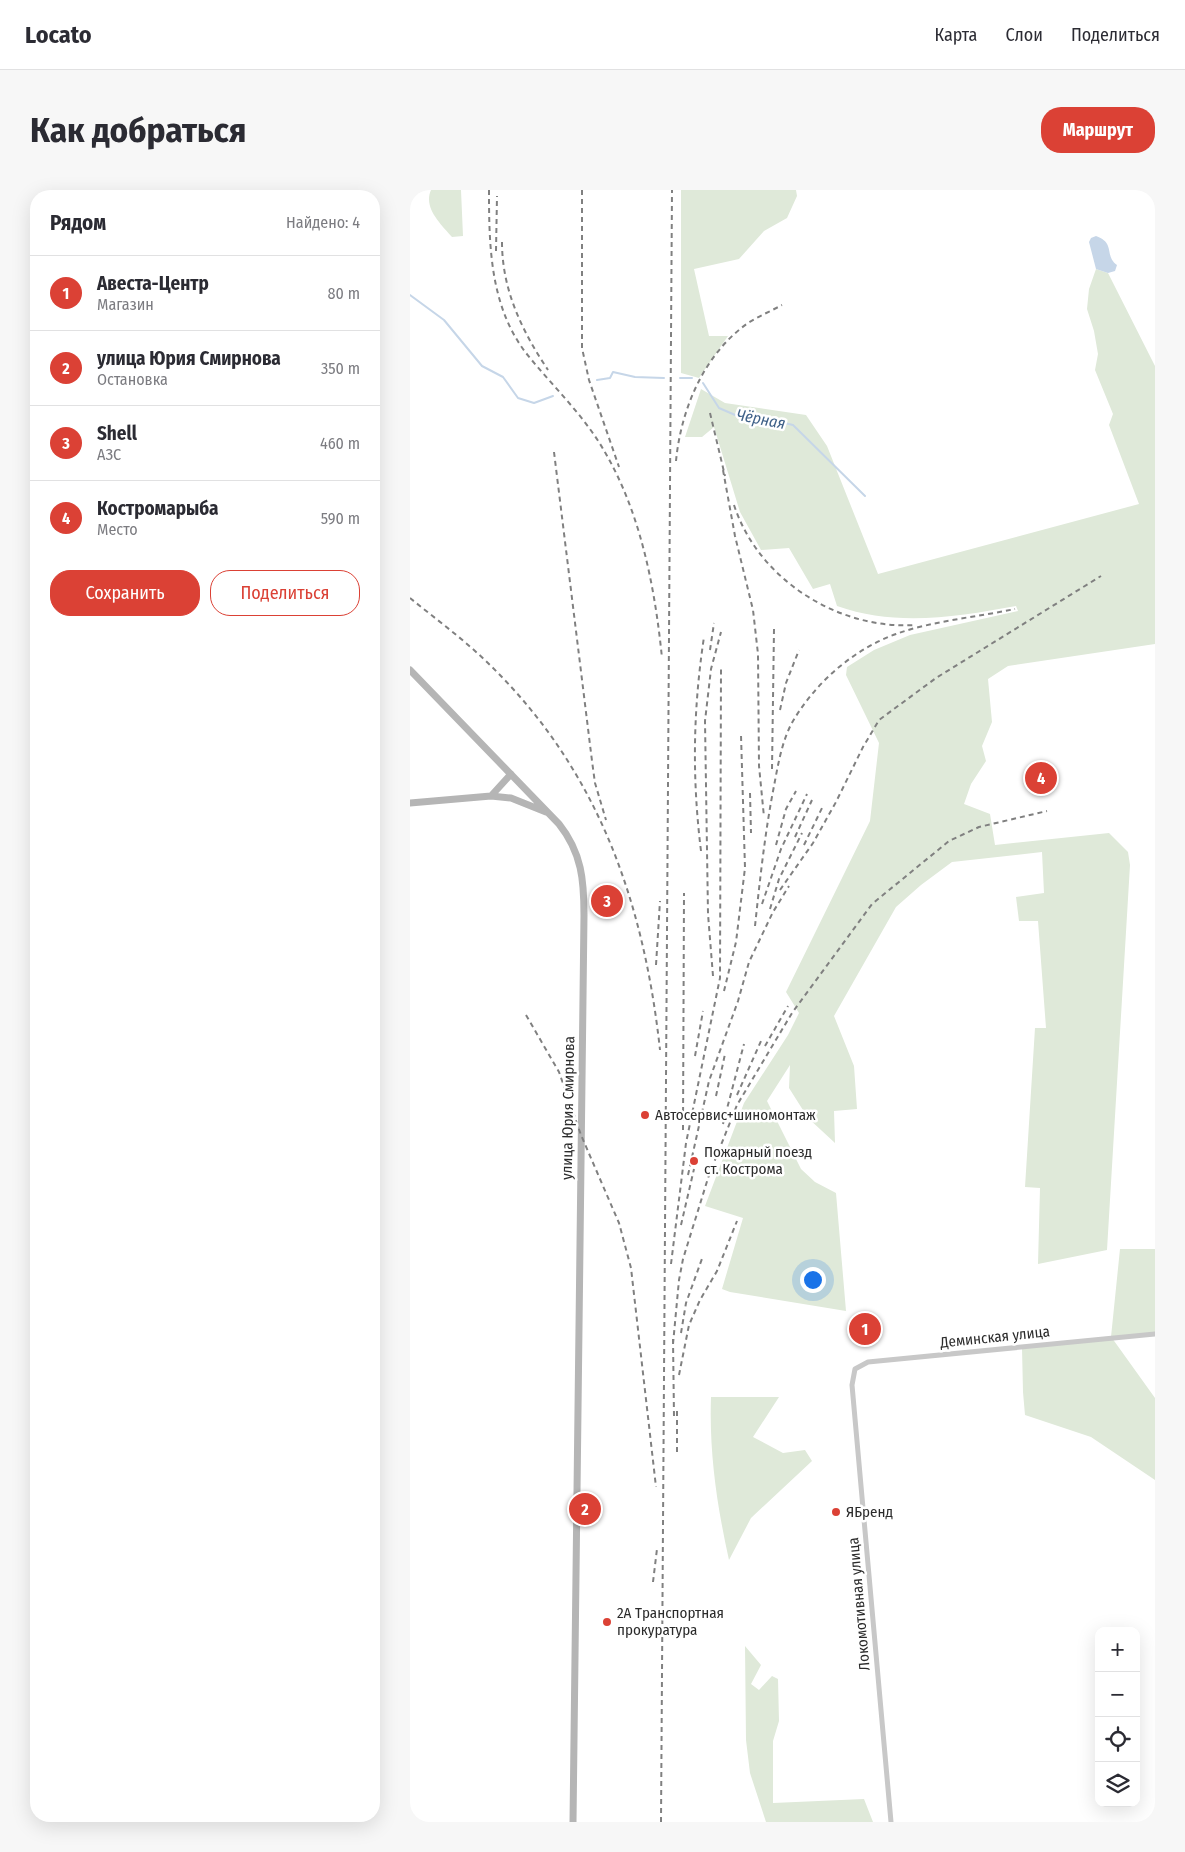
<!DOCTYPE html>
<html lang="ru">
<head>
<meta charset="utf-8">
<style>
	body { margin:0; font-family:"Fira Sans Condensed",sans-serif; background:#f7f7f7; color:#2b2b33 }
	.controls { position:absolute; right:15px; bottom:15px; display:grid; overflow:hidden; border-radius:10px; box-shadow:0 5px 20px #0002 }
	.controls button { width:45px; height:45px; display:grid; place-items:center; padding:0; border:0; border-bottom:1px solid #e1e1e2; background:#fff; color:#2b2b33; font:25px sans-serif }
	.you { position:absolute; left:402px; top:1089px; width:18px; height:18px; margin:-12px; border:4px solid #fff; border-radius:50%; background:#1a73e8; box-shadow:0 0 0 8px #1a73e833 }
	.badge { display:grid; place-items:center; width:32px; height:32px; border-radius:50%; background:#db4135; color:#fff; font-size:16px; font-weight:700 }
	.pin { position:absolute; translate:-50% -50%; border:2px solid #fff; box-shadow:0 1px 5px #0006 }
	.list { margin:0; padding:0; list-style:none }
	h2 { display:flex; justify-content:space-between; align-items:center; height:65px; margin:0; padding:0 20px; font-size:21px }
	h2 small { font-size:16px; font-weight:400; color:#7c7c81 }
	.list li { display:grid; grid-template-columns:32px 1fr auto; gap:15px; align-items:center; box-sizing:border-box; height:75px; padding:0 20px; border-top:1px solid #e1e1e2 }
	.list b { display:block; font-size:19px; white-space:nowrap }
	.list p { margin:0; font-size:16px; white-space:nowrap; color:#7c7c81 }
	.list em { font-size:16px; font-style:normal; color:#7c7c81 }
	.actions { display:flex; gap:10px; padding:15px 20px }
	.actions a { flex:1; padding:11px 0; border:1px solid #db4135; border-radius:20px; text-align:center; font-size:18px; color:#db4135 }
	.actions .main { background:#db4135; color:#fff }
	.icon { flex:none; width:28px; height:28px; fill:none; stroke:currentColor; stroke-width:2; stroke-linecap:round; stroke-linejoin:round }
	.map { position:relative; flex:none; width:745px; height:1632px; overflow:hidden; border-radius:20px }
	header { display:flex; align-items:center; gap:30px; box-sizing:border-box; height:70px; padding:0 25px; background:#fff; border-bottom:1px solid #e1e1e2 }
	header strong { font-size:24px }
	nav { display:flex; gap:28px; margin-inline-start:auto; font-size:18px }
	.intro { display:flex; align-items:center; justify-content:space-between; box-sizing:border-box; height:120px; padding:0 30px }
	h1 { margin:0; font-size:35px }
	.button { padding:12px 22px; border-radius:20px; background:#db4135; color:#fff; font-size:18px; font-weight:700 }
	main { display:flex; gap:30px; padding:0 30px }
	aside { flex:1; background:#fff; border-radius:20px; box-shadow:0 5px 20px #0002 }
	.map>svg:first-child { display:block }
</style>
</head>
<body>
<header>
<strong>Locato</strong>
<nav><a>Карта</a><a>Слои</a><a>Поделиться</a></nav>
</header>
<div class="intro"><h1>Как добраться</h1><a class="button">Маршрут</a></div>
<main>
<aside>
<h2>Рядом<small>Найдено: 4</small></h2>
<ul class="list">
<li><span class="badge">1</span><div><b>Авеста-Центр</b><p>Магазин</p></div><em>80 m</em></li>
<li><span class="badge">2</span><div><b>улица Юрия Смирнова</b><p>Остановка</p></div><em>350 m</em></li>
<li><span class="badge">3</span><div><b>Shell</b><p>АЗС</p></div><em>460 m</em></li>
<li><span class="badge">4</span><div><b>Костромарыба</b><p>Место</p></div><em>590 m</em></li>
</ul>
<div class="actions"><a class="main">Сохранить</a><a>Поделиться</a></div>
</aside>
<div class="map">
<svg width="745" height="1632" viewBox="0 0 745 1632">
	<rect width="100%" height="100%" fill="#fff"/>
	<path fill="#dfe9d9" d="M21,0H51L53,46L42,47C31,34 13,18 21,0Z
		M271,0H386L387,6L377,28L354,41L329,69L284,79L299,146H318L289,188L271,183Z
		M686,79L698,83L745,176V454L598,476L578,489L582,532L572,556L576,571L561,594L554,614L580,624L585,655L699,643L718,662L720,675L697,1060L628,1074L630,998L615,997L625,838H636L628,731H609L606,707L634,703L632,662L542,672L511,695L486,717L424,826L444,876L447,919L424,921L425,953L398,928L379,898L380,875L357,911L391,979L405,992L426,1003L436,1121L320,1102L312,1099L333,1028L295,1016L334,913L378,845L389,823L376,802L460,631L469,553L436,485L437,477L464,460L500,445L608,421L606,416C546,427 486,437 427,416L420,394L403,399L379,358L351,360L330,322L304,237L292,247H275L291,199L315,213L396,225L417,256L468,384L729,314L699,235L703,224L685,180L688,164L684,141L677,119L679,99Z
		M710,1059H745V1144L702,1148L745,1208V1290L681,1247L615,1225L613,1202L612,1158L701,1147Z
		M301,1207H369L343,1247L373,1263L395,1260L402,1271L341,1328L319,1370C307,1316 299,1262 301,1207Z
		M335,1456L351,1475L341,1494L349,1500L362,1486L368,1489L369,1531L363,1551V1613L454,1609L463,1632H356L340,1583L336,1550Z"/>
	<path fill="#c6d6e8" d="M686,46C706,53 694,66 707,75L705,81L698,83L686,79L679,52L681,48Z"/>
	<g fill="none" stroke-linecap="round" stroke-linejoin="round">
		<path stroke="#c6d6e8" stroke-width="2" d="M0,105L34,130L72,176L93,187L108,208L124,213L143,206
			M270,188H282
			M187,190L200,188L203,182L225,187L254,188
			M293,193L309,218L332,228L356,229L383,235L455,306"/>
		<path stroke="#c8c8c8" stroke-width="5" d="M481,1632L442,1195L445,1179L458,1172L745,1144"/>
		<path stroke="#b5b5b5" stroke-width="7" d="M0,480L149,634C172,663 174,691 174,725L163,1632
			M81,606L101,584
			M0,613L81,606L101,608L136,622"/>
		<path stroke="#808080" stroke-width="2" stroke-dasharray="5 4" stroke-linecap="butt" d="M79,0C79,56 80,116 116,163C143,197 175,226 196,264C231,325 245,398 252,468
			M172,0V158L179,190L209,277
			M92,52C92,100 112,141 138,180
			M86,61L87,6
			M300,223L315,286
			M144,262L182,571L185,593L196,630
			M266,271C271,219 294,164 338,133C349,126 361,121 372,115
			M313,280L325,346L343,420L348,464L349,576L354,627
			M324,315C348,389 428,440 505,435
			M0,408C27,430 56,451 81,476C189,582 234,713 250,860
			M300,460L304,433
			M370,520L376,493L389,460
			M362,579L364,439
			M340,603L341,643
			M385,647L402,610
			M366,655L376,619L386,601
			M394,655L413,616
			M291,661C282,588 283,520 294,447
			M370,700L403,653L426,612L453,557L469,530L526,488L691,386
			M352,714L371,659L397,604
			M360,719L369,689L392,643
			M345,736C350,689 355,642 364,596C368,575 372,550 383,531C406,492 444,459 486,444C522,431 567,427 605,419
			M246,775L250,711
			M303,786L298,724L295,531L301,479L311,442
			M314,801L326,752L335,678L331,545
			M116,825L149,882L171,945L209,1033L221,1078L246,1297
			M355,856L378,816
			M285,866L293,821
			M327,905L351,851
			M306,906L315,864
			M313,934L334,854
			M273,940L274,703
			M278,985L299,891L328,811L339,772L363,722L379,696
			M271,1035L284,979
			M261,1074L276,953L310,788L311,476
			M271,1143L276,1113L293,1066
			M263,1149L264,1227
			M263,1154L269,1090L273,1069L299,985L327,915L382,823L462,714L539,651L569,637L637,621
			M269,1185L279,1135L290,1110L307,1081L327,1031
			M267,1262V1220
			M243,1392L247,1359
			M251,1632L262,0"/>
	</g>
	<g fill="#db4135" stroke="#fff" stroke-width="2">
		<circle cx="235" cy="925" r="5"/>
		<circle cx="284" cy="971" r="5"/>
		<circle cx="426" cy="1322" r="5"/>
		<circle cx="197" cy="1432" r="5"/>
	</g>
	<g text-anchor="middle" dominant-baseline="central" stroke-width="5" stroke-linejoin="round" paint-order="stroke">
		<g font-size="15" fill="#2b2b2b" stroke="#fff">
			<text transform="translate(158 918) rotate(-89)">улица Юрия Смирнова</text>
			<text transform="translate(585 1147) rotate(-6)">Деминская улица</text>
			<text transform="translate(449 1414) rotate(-95)">Локомотивная улица</text>
		</g>
		<g font-size="15" fill="#2b2b2b" stroke="#fff" text-anchor="start">
			<text x="245" y="925">Автосервис+шиномонтаж</text>
			<text x="294" y="962">Пожарный поезд<tspan x="294" dy="17">ст. Кострома</tspan></text>
			<text x="436" y="1322">ЯБренд</text>
			<text x="207" y="1423">2А Транспортная<tspan x="207" dy="17">прокуратура</tspan></text>
		</g>
		<g font-size="16" font-style="italic" fill="#3f6188" stroke="#fff">
			<text transform="translate(351 229) rotate(11)">Чёрная</text>
		</g>
	</g>
</svg>
<div class="controls">
<button>+</button>
<button>−</button>
<button><svg class="icon" aria-label="locate" viewBox="0 0 24 24"><circle cx="12" cy="12" r="6"/><path d="M12 2v4M12 18v4M2 12h4M18 12h4"/></svg></button>
<button><svg class="icon" aria-label="layers" viewBox="0 0 24 24"><path d="M12 4l9 5-9 5-9-5zM3 14l9 5 9-5"/></svg></button>
</div>
<div class="you"></div>
<div class="pin badge" style="left:455px;top:1139px">1</div>
<div class="pin badge" style="left:175px;top:1319px">2</div>
<div class="pin badge" style="left:197px;top:711px">3</div>
<div class="pin badge" style="left:631px;top:588px">4</div>
</div>
</main>
</body>
</html>
